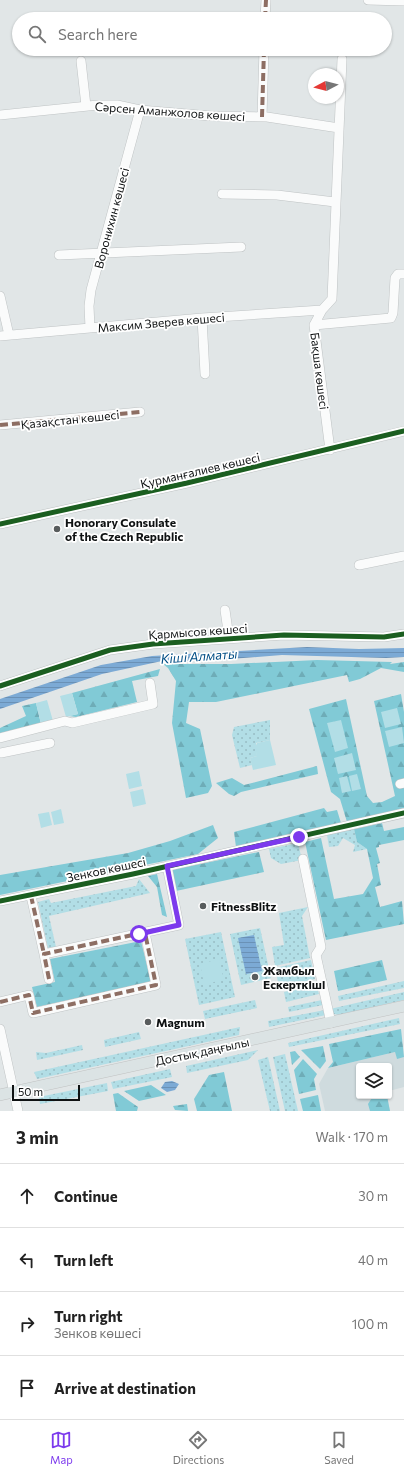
<!DOCTYPE html>
<html lang="en">
<head>
<meta charset="utf-8">
<style>
	body { margin:0; font-family:Commissioner,sans-serif; background:#f6f6f6; color:#222 }
	.controls { position:absolute; right:12px; bottom:12px; display:grid; overflow:hidden; border-radius:4px; box-shadow:0 1px 3px #0004 }
	.controls button { width:36px; height:36px; display:grid; place-items:center; padding:0; border:0; border-bottom:1px solid #e0e0e0; background:#fff; color:#222; font:20px sans-serif }
	.compass { position:absolute; left:308px; top:68px; width:36px; height:36px; border-radius:50%; background:#fff; box-shadow:0 1px 3px #0004; rotate:263deg }
	.scale { position:absolute; left:12px; bottom:10px; width:68px; box-sizing:border-box; padding-left:4px; border:2px solid #0f1213; border-top:0; font-size:11px; line-height:14px; white-space:nowrap; color:#0f1213; -webkit-text-stroke:3px #fff; paint-order:stroke }
	.stop { position:absolute; width:12px; height:12px; margin:-9px; border:3px solid #7c3aed; border-radius:50%; background:#fff }
	.stop.end { background:#7c3aed; border-color:#fff; box-shadow:0 1px 4px #0008 }
	.list { margin:0; padding:0; list-style:none }
	h2 { display:flex; justify-content:space-between; align-items:center; height:52px; margin:0; padding:0 16px; font-size:17px }
	h2 small { font-size:13px; font-weight:400; color:#767676 }
	.list li { display:grid; grid-template-columns:26px 1fr auto; gap:12px; align-items:center; box-sizing:border-box; height:64px; padding:0 16px; border-top:1px solid #e0e0e0 }
	.list b { display:block; font-size:15px; white-space:nowrap }
	.list p { margin:0; font-size:13px; white-space:nowrap; color:#767676 }
	.list em { font-size:13px; font-style:normal; color:#767676 }
	.icon { flex:none; width:22px; height:22px; fill:none; stroke:currentColor; stroke-width:2; stroke-linecap:round; stroke-linejoin:round }
	.map { position:relative; flex:none; width:404px; height:1111px; overflow:hidden }
	.search { position:absolute; background:#fff; box-shadow:0 1px 3px #0004; left:12px; right:12px; top:12px; height:44px; display:flex; align-items:center; gap:10px; box-sizing:border-box; padding:0 14px; border-radius:22px; color:#767676; font-size:15px }
	.sheet { height:308px; background:#fff }
	nav { display:flex; justify-content:space-around; align-items:center; box-sizing:border-box; height:56px; border-top:1px solid #e0e0e0; background:#fff; font-size:11px; color:#767676 }
	nav a { display:grid; justify-items:center; gap:2px }
	nav .on { color:#7c3aed }
	.map>svg:first-child { display:block }
</style>
</head>
<body>
<div class="map">
<svg width="404" height="1111" viewBox="0 0 404 1111">
	<defs>
		<pattern id="grass-dots" width="8" height="8" patternUnits="userSpaceOnUse"><rect width="8" height="8" fill="#b2dee6"/><path d="M2 2h.1M6 6h.1" fill="none" stroke="#98bdc4" stroke-width="1.8" stroke-linecap="round"/></pattern>
		<pattern id="forest-firs" width="22" height="20" patternUnits="userSpaceOnUse"><rect width="22" height="20" fill="#81cad6"/><path d="M5 1l3.5 6h-7zM16 11l3.5 6h-7z" fill="#6eacb7"/></pattern>
		<pattern id="water-rules" width="6" height="5" patternUnits="userSpaceOnUse"><rect width="6" height="5" fill="#7caad5"/><path d="M0 2.5h6" fill="none" stroke="#6a91b6"/></pattern>
	</defs>
	<rect width="100%" height="100%" fill="#e1e6e7"/>
	<path fill="#cfdbde" d="M395,1052L397,1058L404,1057V1087L389,1091V1066H359V1096H387L390,1111H325L319,1084L328,1068Z"/>
	<path fill="url(#grass-dots)" d="M270,720V740L256,743L257,756L250,758L252,765L240,768L232,735L234,727Z
		M354,829L357,842L367,849L353,852L355,845L343,838L338,846L329,847L327,835Z
		M298,843L302,860L281,864L271,858L269,849Z
		M139,879L150,893L49,916L56,947L48,948L38,902L49,899L51,903L136,886Z
		M308,907L302,916L310,958L275,966L272,947L284,945L279,913Z
		M260,928L271,978L241,985L230,934Z
		M221,932L235,997L199,1005L185,939Z
		M311,960L315,979L283,986L278,982L275,968Z
		M404,981V988L339,1001L338,996Z
		M316,984L319,994L286,1002L284,992Z
		M404,992V1000L339,1015L334,1014L330,1009Z
		M255,1000L257,1008L205,1019L203,1011Z
		M322,1000L323,1005L289,1012L288,1007Z
		M325,1010L326,1015L269,1027L268,1021Z
		M399,1018L400,1024L289,1047L288,1043Z
		M240,1027L239,1035L37,1079L34,1072Z
		M139,1032L141,1039L105,1047L104,1040Z
		M82,1045L83,1050L37,1060L36,1052L46,1053Z
		M258,1050L248,1060L187,1073L186,1066Z
		M285,1054L298,1111H285L273,1057Z
		M268,1057L280,1111H270L258,1060Z
		M170,1069L172,1077L113,1089L111,1082Z
		M107,1083L108,1091L40,1104L39,1097Z"/>
	<path fill="url(#forest-firs)" d="M317,660L392,662L390,664L404,662V672L381,668L360,679L349,682L347,675L216,702H189L186,723L200,729L212,786L208,793L186,798L172,723L176,681L168,668L163,664H231Z
		M160,669L158,676L132,681L137,702L76,717L69,716L78,714L72,693Z
		M401,694L404,712V809L347,822L340,799L331,792L309,709L346,699L367,796L373,803L382,802L395,796L374,701Z
		M36,703L41,724L0,734V728L26,716L22,706Z
		M317,766L318,774L241,792L234,796L229,794L216,783L232,778L244,785Z
		M324,808L327,812L337,810L341,823L236,847L234,832Z
		M382,823L384,831L404,827V840L379,845V847L376,848L380,863L377,864L381,885L375,887L380,907L402,901L404,924L326,940L305,842L321,838L334,899L363,894L373,878L367,849L357,842L354,829Z
		M213,825L218,838L198,854L0,895V875L128,853L170,841Z
		M259,852L264,872L176,891L171,870Z
		M157,874L167,917L162,915L157,887L148,876Z
		M141,941L151,982L37,1007L32,987L55,982L50,959Z
		M382,960L387,980L338,991L334,971Z
		M401,1029L404,1057L397,1059L395,1052L328,1068L333,1062L329,1044Z
		M323,1046L326,1061L320,1069L301,1050Z
		M295,1051L300,1057L292,1065L290,1052Z
		M303,1059L317,1074L314,1079L316,1090L299,1094L294,1070Z
		M224,1072L232,1111H197L194,1099L209,1075Z
		M151,1085L166,1095L139,1101L124,1091Z
		M118,1093L138,1107L137,1111H116L113,1094Z
		M318,1095L321,1111H303L300,1099Z
		M373,1096H387L390,1111H370L368,1104Z
		M187,1104L188,1111L175,1110L173,1106Z"/>
	<path fill="#b2dee6" d="M72,693L78,714L66,717L60,696Z
		M47,700L53,721L41,724L36,703Z
		M397,708L401,724L385,728L381,712Z
		M341,720L348,748L335,752L327,723Z
		M402,727L404,743L389,747L385,731Z
		M270,740L276,765L253,770L250,758L257,756L255,748L257,743Z
		M352,753L356,770L338,774L334,758Z
		M139,771L142,786L129,789L126,774Z
		M357,774L361,789L352,791L349,776Z
		M347,776L351,791L342,793L339,778Z
		M143,789L146,804L133,807L130,792Z
		M61,809L64,823L54,825L51,812Z
		M49,812L52,825L41,828L38,814Z
		M219,959L224,980L204,984L200,964Z"/>
	<path fill="url(#water-rules)" d="M307,647L359,649L404,648V657L386,658L282,655L205,661H162L102,674L0,709V699L101,665L152,656Z
		M254,935L262,971L246,974L238,938Z
		M172,1081L179,1084L175,1090L167,1092L161,1088L165,1082Z"/>
	<g fill="none" stroke-linecap="round" stroke-linejoin="round">
		<defs>
			<path id="minor" d="M368,0L404,1
				M265,19L266,0
				M81,61L86,106
				M0,115L98,105H117L140,110L211,116L267,117L339,128
				M262,117L264,49
				M222,194L277,195L335,202
				M59,255L241,247
				M0,296L9,335
				M202,318L205,374
				M314,325L391,318L393,313L395,278L398,274H404
				M90,328L89,306L91,290L140,110
				M0,336L202,318L322,310
				M0,425L140,412
				M330,450L314,325L322,310L332,299L342,59
				M0,524L187,483L404,431
				M359,565L404,556
				M225,610L229,638
				M0,686L110,650L153,644L284,635L384,637L404,634
				M0,738L65,721L72,723L153,704L150,683
				M1,753L50,743
				M400,784L404,783
				M303,859L321,947L316,955L331,1023
				M31,896L44,954
				M0,901L133,874L404,813
				M49,979L44,954L179,925L167,866
				M0,1002L29,995L33,1013L156,985L145,933
				M0,1029L18,1111"/>
			<path id="major" d="M0,1095L404,1006"/>
		</defs>
		<use href="#minor" stroke="#bfc3c4" stroke-width="10"/>
		<use href="#major" stroke="#c0c2c2" stroke-width="12"/>
		<use href="#minor" stroke="#fafbfb" stroke-width="9"/>
		<use href="#major" stroke="#dbe3e4" stroke-width="11"/>
		<path stroke="#8d6e63" stroke-width="4" stroke-dasharray="8 4" stroke-linecap="butt" d="M265,19L266,0
			M262,117L264,49
			M0,425L140,412
			M31,896L44,954
			M49,979L44,954L179,925L167,866
			M0,1002L29,995L33,1013L156,985L145,933"/>
		<defs>
			<path id="cycleway" d="M0,524L187,483L404,431
				M0,686L110,650L153,644L284,635L384,637L404,634
				M0,901L133,874L404,813"/>
		</defs>
		<use href="#cycleway" stroke="#fff" stroke-width="8"/>
		<use href="#cycleway" stroke="#1b5e20" stroke-width="5"/>
	</g>
	<g fill="none" stroke-linecap="round" stroke-linejoin="round">
		<path stroke="#7c3aed" stroke-width="5" d="M139,934L179,925L167,866L299,837"/>
	</g>
	<g fill="#585c5d" stroke="#fff" stroke-width="1.5">
		<circle cx="57" cy="529" r="4"/>
		<circle cx="203" cy="906" r="4"/>
		<circle cx="255" cy="977" r="4"/>
		<circle cx="148" cy="1022" r="4"/>
	</g>
	<g text-anchor="middle" dominant-baseline="central" stroke-width="3.5" stroke-linejoin="round" paint-order="stroke">
		<g font-size="12" fill="#0f1213" stroke="#fff">
			<text transform="translate(170 111) rotate(4)">Сәрсен Аманжолов көшесі</text>
			<text transform="translate(111 218) rotate(-75)">Воронихин көшесі</text>
			<text transform="translate(161 322) rotate(-5)">Максим Зверев көшесі</text>
			<text transform="translate(320 371) rotate(83)">Бақша көшесі</text>
			<text transform="translate(70 419) rotate(-6)">Қазақстан көшесі</text>
			<text transform="translate(200 470) rotate(-13)">Қурманғалиев көшесі</text>
			<text transform="translate(198 631) rotate(-4)">Қармысов көшесі</text>
			<text transform="translate(106 869) rotate(-12)">Зенков көшесі</text>
			<text transform="translate(202 1051) rotate(-12)">Достық даңғылы</text>
		</g>
		<g font-size="12" font-weight="bold" fill="#0f1213" stroke="#fff" text-anchor="start">
			<text x="65" y="522">Honorary Consulate<tspan x="65" dy="14">of the Czech Republic</tspan></text>
			<text x="211" y="906">FitnessBlitz</text>
			<text x="263" y="970">Жамбыл<tspan x="263" dy="14">Ескерткіші</tspan></text>
			<text x="156" y="1022">Magnum</text>
		</g>
		<g font-size="13" font-style="italic" fill="#004d84" stroke="#fff">
			<text transform="translate(199 656) rotate(-4)">Кіші Алматы</text>
		</g>
	</g>
</svg>
<div class="controls">
<button><svg class="icon" aria-label="layers" viewBox="0 0 24 24"><path d="M12 4l9 5-9 5-9-5zM3 14l9 5 9-5"/></svg></button>
</div>
<svg class="compass" viewBox="-18 -18 36 36"><path d="M0-13l5 13h-10z" fill="#e53935"/><path d="M0 13l5-13h-10z" fill="#767676"/></svg>
<div class="scale">50 m</div>
<div class="stop" style="left:139px;top:934px"></div>
<div class="stop end" style="left:299px;top:837px"></div>
<div class="search"><svg class="icon" aria-label="search" viewBox="0 0 24 24"><circle cx="10" cy="10" r="6"/><path d="M15 15l6 6"/></svg>Search here</div>
</div>
<section class="sheet">
<h2>3 min<small>Walk · 170 m</small></h2>
<ul class="list">
<li><svg class="icon" aria-label="ahead" viewBox="0 0 24 24"><path d="M12 20V5M6 11l6-6 6 6"/></svg><div><b>Continue</b></div><em>30 m</em></li>
<li><svg class="icon" aria-label="left" viewBox="0 0 24 24"><path d="M17 20v-9H6M10 6l-5 5 5 5"/></svg><div><b>Turn left</b></div><em>40 m</em></li>
<li><svg class="icon" aria-label="right" viewBox="0 0 24 24"><path d="M7 20v-9h11M14 6l5 5-5 5"/></svg><div><b>Turn right</b><p>Зенков көшесі</p></div><em>100 m</em></li>
<li><svg class="icon" aria-label="arrive" viewBox="0 0 24 24"><path d="M6 21V4h12l-3 4 3 4H6"/></svg><div><b>Arrive at destination</b></div></li>
</ul>
</section>
<nav>
<a class="on"><svg class="icon" aria-label="map" viewBox="0 0 24 24"><path d="M3 6l6-2 6 2 6-2v14l-6 2-6-2-6 2zM9 4v14M15 6v14"/></svg>Map</a>
<a><svg class="icon" aria-label="directions" viewBox="0 0 24 24"><path d="M12 3l9 9-9 9-9-9zM9 14v-3h6M13 9l2 2-2 2"/></svg>Directions</a>
<a><svg class="icon" aria-label="saved" viewBox="0 0 24 24"><path d="M7 4h10v16l-5-4-5 4z"/></svg>Saved</a>
</nav>
</body>
</html>
